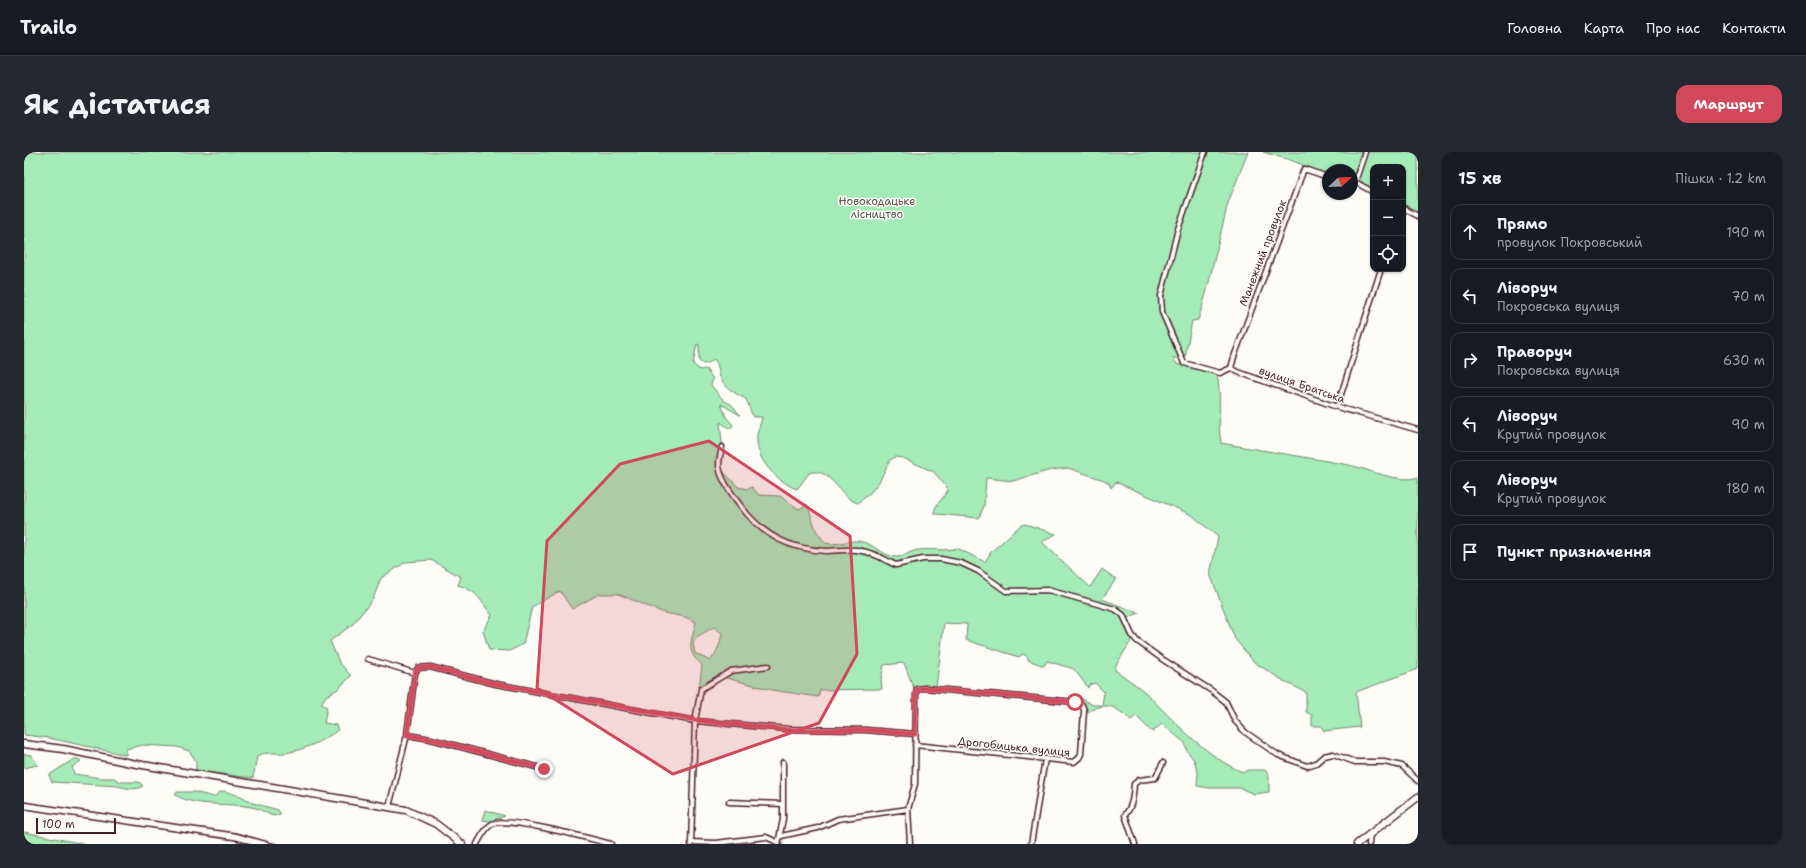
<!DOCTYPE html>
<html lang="uk">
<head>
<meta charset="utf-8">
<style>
	body { margin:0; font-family:"Shantell Sans",sans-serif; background:#242831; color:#f1f3f6 }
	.controls { position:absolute; right:12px; top:12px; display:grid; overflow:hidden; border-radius:8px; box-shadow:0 1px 3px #0004 }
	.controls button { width:36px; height:36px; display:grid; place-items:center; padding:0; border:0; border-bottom:1px solid #363941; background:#171b24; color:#f1f3f6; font:20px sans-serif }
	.compass { position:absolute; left:1298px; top:12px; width:36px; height:36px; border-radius:50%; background:#171b24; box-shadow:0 1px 3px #0004; rotate:67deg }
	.scale { position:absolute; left:12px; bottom:10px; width:80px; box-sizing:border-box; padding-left:4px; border:2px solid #4a1f2b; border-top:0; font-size:11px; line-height:14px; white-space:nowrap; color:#4a1f2b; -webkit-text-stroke:3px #fdfcf7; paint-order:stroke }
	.stop { position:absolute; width:12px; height:12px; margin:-9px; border:3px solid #d1495b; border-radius:50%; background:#fff }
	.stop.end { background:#d1495b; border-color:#fff; box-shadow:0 1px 4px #0008 }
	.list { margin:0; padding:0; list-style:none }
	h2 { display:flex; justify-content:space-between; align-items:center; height:52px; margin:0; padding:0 16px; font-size:17px }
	h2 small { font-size:13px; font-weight:400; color:#9ea1a6 }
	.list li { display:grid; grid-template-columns:26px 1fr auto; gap:12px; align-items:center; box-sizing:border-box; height:56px; margin:0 8px 8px; padding:0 8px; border:1px solid #363941; border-radius:12px }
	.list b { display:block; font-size:15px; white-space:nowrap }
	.list p { margin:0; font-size:13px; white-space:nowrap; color:#9ea1a6 }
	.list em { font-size:13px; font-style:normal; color:#9ea1a6 }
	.icon { flex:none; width:22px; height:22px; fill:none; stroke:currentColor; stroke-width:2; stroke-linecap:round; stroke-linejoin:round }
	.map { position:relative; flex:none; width:1394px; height:692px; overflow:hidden; border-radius:12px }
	header { display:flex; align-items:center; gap:24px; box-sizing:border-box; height:56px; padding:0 20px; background:#171b24; border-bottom:1px solid #363941 }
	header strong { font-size:19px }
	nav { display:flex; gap:22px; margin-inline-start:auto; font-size:14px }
	.intro { display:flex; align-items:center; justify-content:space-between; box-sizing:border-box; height:96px; padding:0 24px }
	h1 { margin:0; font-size:28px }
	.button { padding:10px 18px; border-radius:12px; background:#d1495b; color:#fff; font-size:14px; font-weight:700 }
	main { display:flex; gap:24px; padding:0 24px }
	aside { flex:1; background:#171b24; border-radius:12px; box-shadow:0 1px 3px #0004 }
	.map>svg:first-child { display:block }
</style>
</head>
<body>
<header>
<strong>Trailo</strong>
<nav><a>Головна</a><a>Карта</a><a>Про нас</a><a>Контакти</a></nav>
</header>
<div class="intro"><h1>Як дістатися</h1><a class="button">Маршрут</a></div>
<main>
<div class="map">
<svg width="1394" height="692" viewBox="0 0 1394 692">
	<rect width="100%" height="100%" fill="#fdfcf7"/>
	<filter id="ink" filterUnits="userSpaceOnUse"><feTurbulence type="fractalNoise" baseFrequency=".025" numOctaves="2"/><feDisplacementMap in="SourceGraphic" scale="8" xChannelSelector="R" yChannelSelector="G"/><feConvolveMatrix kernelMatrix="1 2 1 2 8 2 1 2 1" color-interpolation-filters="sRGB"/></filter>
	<g filter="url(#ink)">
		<path fill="#a4ebb7" stroke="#778571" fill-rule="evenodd" d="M0,0H1224L1204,51L1182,142L1174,168L1168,169L1161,206H1149L1153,212L1193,222C1198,245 1193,268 1197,291C1240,299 1283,305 1325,313C1344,317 1376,332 1394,325V517L1332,540L1336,575L1300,579L1297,574H1288V563L1282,560V540L1263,531L1230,510L1211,487L1186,422L1194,385L1168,363L1092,330L1087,336L1085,331L1080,328L1044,316L1027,318L989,329L962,326L960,354L955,366L912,362L910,361C911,351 921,346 924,337L910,320L879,306L871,305L866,308L855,330L846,341L834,351C816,347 806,313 785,321L774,336L772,337C751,327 731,308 733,283C734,277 737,271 738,265H729L722,247C712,242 697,234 695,221C694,215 694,212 690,207L685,211L679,212L675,209V193L673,192L669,212L676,218L682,217L689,227L687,233L700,249L707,252L716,263L697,252L702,265L709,273L706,277L696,270L698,290L701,294C698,298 698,302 697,306C695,322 706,324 714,335L724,337L728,335L735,343L756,344L775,357L783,352L792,378L801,391C812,394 823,388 834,389C850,391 857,403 871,405C878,406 886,399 894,398C908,396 920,400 933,396L961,410L967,400L997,373L1001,372L1032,382L1018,390L1066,435L1078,417L1092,427L1078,447L1115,461L1099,468L1107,489L1092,513L1091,518C1103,527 1118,536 1128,547C1151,571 1187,608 1219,620L1225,618H1241L1245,623V640L1230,642L1216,636H1186L1173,634L1174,620L1170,608L1163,599L1161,591L1138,572L1128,580L1112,564L1107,568C1089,553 1083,549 1062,561L1061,555L1054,548L1055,545L1069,553H1078L1080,540L1071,531L1065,533L1064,536L1050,517L1023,509L1020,514L1004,508V505L999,502L995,505L942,488L943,472L920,471L912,536L900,534L890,537L880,511L860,513L857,527L858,537L796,538L794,545L748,538L699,525L675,537L678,513C660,498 668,489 672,470L661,465L640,461L594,442H575L548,457L536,439L508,455L499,492L486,499L465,498L459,479L468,463C454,447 457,441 434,433L437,425L407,408L382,410L357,426L349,447L329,472L306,489L315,510L327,524L314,537L302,544L297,552L303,555L300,571L312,573L314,578C299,589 280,598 261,601C252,602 241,599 233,604L229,626L172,619V609L165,599L153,595L119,593L102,597V603L25,586L0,583ZM690,475L698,481C696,493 693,500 686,509L671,501L669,491L674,484Z
			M1239,0H1337L1328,28V18H1304V23L1269,9Z
			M1343,0H1394V59L1379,52V15H1349V36L1340,32L1335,25Z
			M0,602L7,603L14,613L0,616Z
			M50,607H54L57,609L48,615L50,622L77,626H90L96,630H115L119,634C112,639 102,636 94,634L28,630L25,623Z
			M200,639L217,644L229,651L254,658L257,662L249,664C244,662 239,659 235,657C210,649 175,657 151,643L153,640H170L190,645L196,640Z
			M461,658L481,664L466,669L458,668Z
			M0,680L60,692H0Z"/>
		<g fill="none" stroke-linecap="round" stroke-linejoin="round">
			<defs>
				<path id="street" d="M1181,0L1154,77L1137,144L1138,160L1160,211L1196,221L1207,216L1214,220L1313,255L1394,278
					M1331,30L1349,40
					M1328,31L1331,30L1341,0
					M1379,56L1394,64
					M1207,216L1210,205L1280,17L1304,25
					M1313,255L1357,117
					M698,295C697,301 695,306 695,313C696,327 708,342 716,353C738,383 764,397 802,399C814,399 827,396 838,399C851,401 861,408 872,413L899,407H917L937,411L954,419L982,439L1024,438L1091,457L1099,463L1108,483L1113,489L1138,507L1188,539L1202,550L1211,569L1221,580L1254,603L1283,614L1292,611L1300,604L1309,602L1331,610H1360L1378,614L1394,629
					M344,507L391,521L394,516L406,515L472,532L671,569L764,577L842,578L891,582
					M383,583L407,587L520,617
					M705,650L758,652
					M365,655L383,583L391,521
					M757,684L794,676L814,667L884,657
					M667,690L692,691L742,685L755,691
					M453,692C457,685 461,676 468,672C483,664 567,687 587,692
					M667,692L671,569L677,537L707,519L744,514
					M754,692L759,667V610
					M886,692L884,657L891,632L892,542L893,537L901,536L1051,550L1058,553L1060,558L1057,602L1055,606L1050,610L891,593
					M1007,692L1021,607
					M1111,692L1101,663C1109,654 1109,643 1110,632L1115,628L1131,626L1139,611
					M1345,692L1346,682"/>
				<path id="secondary" d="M0,592L39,597L107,611L382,658L412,672L438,692
					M1333,692L1394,645"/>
			</defs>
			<use href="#street" stroke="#4a1f2b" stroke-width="7"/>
			<use href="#secondary" stroke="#4a1f2b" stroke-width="9"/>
			<use href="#street" stroke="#fdfcf7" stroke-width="4"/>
			<use href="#secondary" stroke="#fdfcf7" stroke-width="6"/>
			<path stroke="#4a1f2b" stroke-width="1.5" d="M0,650L212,681L252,692
				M0,657L211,688L226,692"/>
		</g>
	</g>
	<g fill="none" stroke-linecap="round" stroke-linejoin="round" filter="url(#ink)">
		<path stroke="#d1495b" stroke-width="5" d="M520,617L407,587L383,583L391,521L394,516L406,515L472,532L671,568L764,578H842L891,582L892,542L893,537L901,536L1051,550"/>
	</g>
	<path fill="#d1495b" fill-opacity="0.2" stroke="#d1495b" stroke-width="3" stroke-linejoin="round" d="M685,289L826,384L833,502L795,571L649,622L513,536L523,389L596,312Z"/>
	<g text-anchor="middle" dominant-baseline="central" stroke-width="3" stroke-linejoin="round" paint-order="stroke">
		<g font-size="11" fill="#60524e" stroke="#fdfcf7">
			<text x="853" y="49">Новокодацьке<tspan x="853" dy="13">лісництво</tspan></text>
		</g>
		<g font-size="11" fill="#4a1f2b" stroke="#fdfcf7">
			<text transform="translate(1239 101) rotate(-69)">Манежний провулок</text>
			<text transform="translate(1278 233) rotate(19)">вулиця Братська</text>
			<text transform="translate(990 595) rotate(6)">Дрогобицька вулиця</text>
		</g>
	</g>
</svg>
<div class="controls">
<button>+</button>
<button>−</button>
<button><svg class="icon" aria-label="locate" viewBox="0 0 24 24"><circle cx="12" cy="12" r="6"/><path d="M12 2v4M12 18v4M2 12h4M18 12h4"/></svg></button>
</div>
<svg class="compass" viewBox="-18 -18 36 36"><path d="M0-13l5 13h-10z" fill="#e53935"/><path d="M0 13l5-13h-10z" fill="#9ea1a6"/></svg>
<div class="scale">100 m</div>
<div class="stop" style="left:1051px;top:550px"></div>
<div class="stop end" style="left:520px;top:617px"></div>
</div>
<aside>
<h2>15 хв<small>Пішки · 1.2 km</small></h2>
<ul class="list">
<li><svg class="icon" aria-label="ahead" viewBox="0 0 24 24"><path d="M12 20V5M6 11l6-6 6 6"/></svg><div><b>Прямо</b><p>провулок Покровський</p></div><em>190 m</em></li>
<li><svg class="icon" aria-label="left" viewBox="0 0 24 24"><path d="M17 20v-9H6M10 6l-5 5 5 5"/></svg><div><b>Ліворуч</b><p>Покровська вулиця</p></div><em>70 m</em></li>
<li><svg class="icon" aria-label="right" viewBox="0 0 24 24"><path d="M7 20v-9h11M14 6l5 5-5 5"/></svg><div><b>Праворуч</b><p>Покровська вулиця</p></div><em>630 m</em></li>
<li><svg class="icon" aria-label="left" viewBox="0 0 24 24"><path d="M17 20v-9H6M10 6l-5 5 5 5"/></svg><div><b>Ліворуч</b><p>Крутий провулок</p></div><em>90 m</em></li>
<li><svg class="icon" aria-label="left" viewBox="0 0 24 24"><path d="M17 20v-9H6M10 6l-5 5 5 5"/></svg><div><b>Ліворуч</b><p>Крутий провулок</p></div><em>180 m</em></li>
<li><svg class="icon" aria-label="arrive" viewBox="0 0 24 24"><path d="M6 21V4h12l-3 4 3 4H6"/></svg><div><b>Пункт призначення</b></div></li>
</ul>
</aside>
</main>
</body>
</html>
